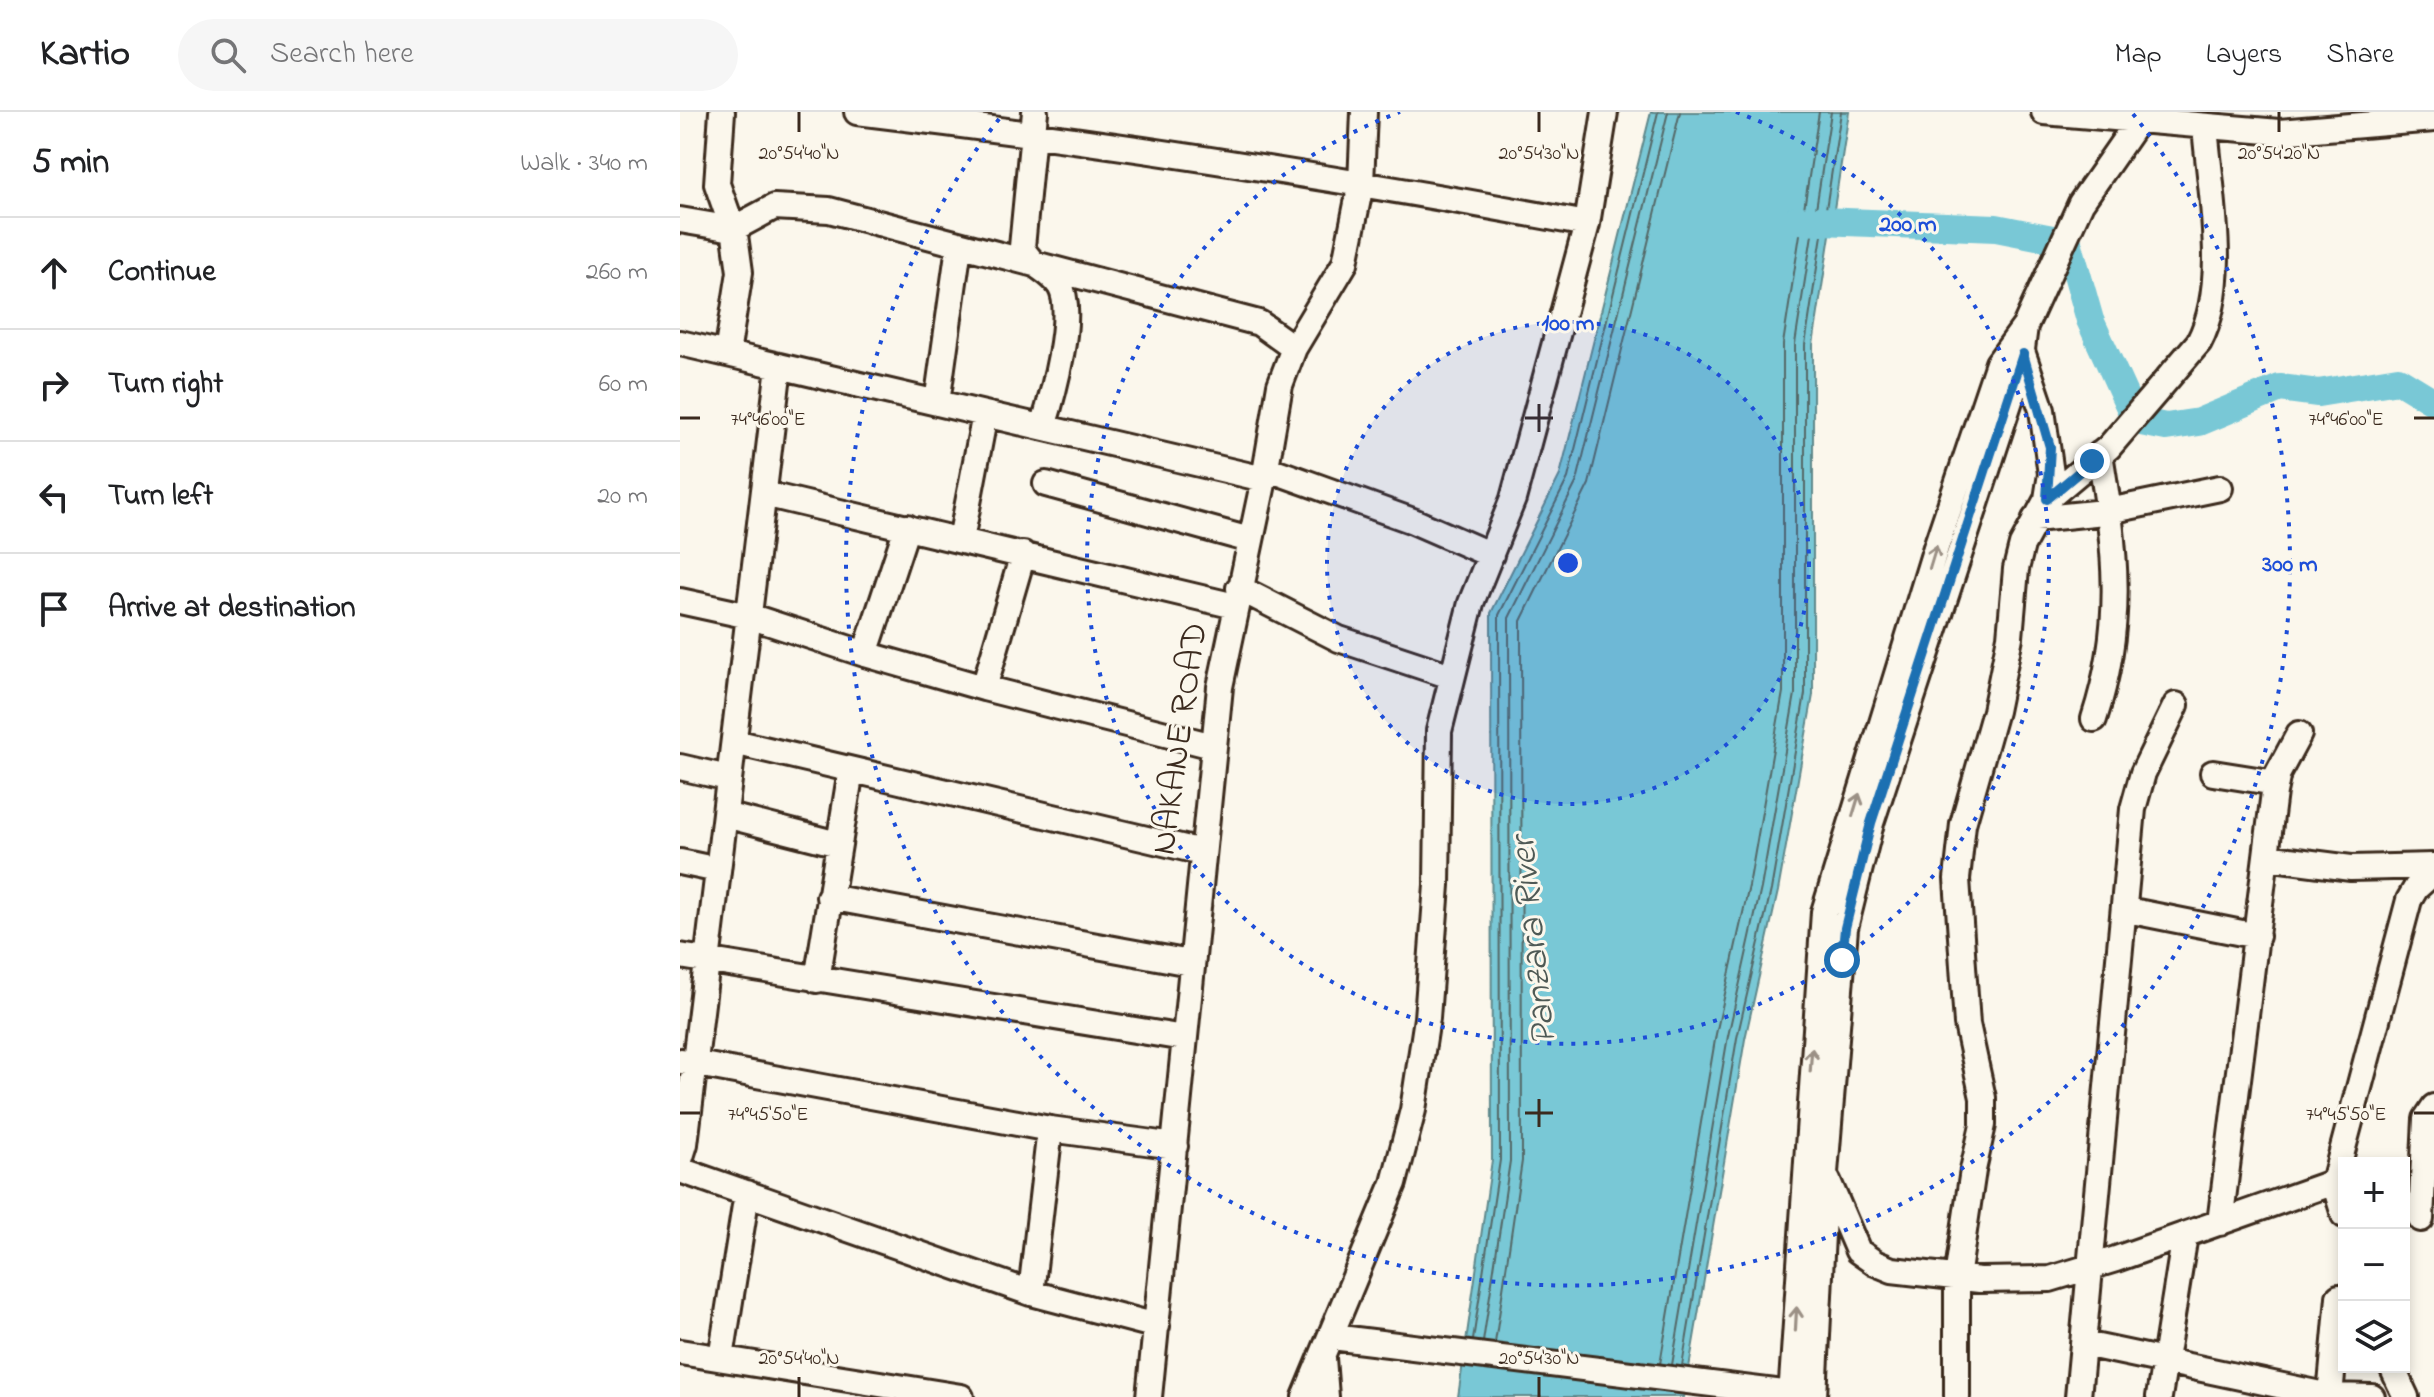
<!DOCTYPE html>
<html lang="en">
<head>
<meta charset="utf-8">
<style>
	body { margin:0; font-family:"Indie Flower",sans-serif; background:#f6f6f6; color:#202124 }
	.controls { position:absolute; right:24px; bottom:24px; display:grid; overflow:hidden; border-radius:0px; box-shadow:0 4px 12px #0003 }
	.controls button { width:72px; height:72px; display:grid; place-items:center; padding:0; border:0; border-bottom:2px solid #e0e0e0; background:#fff; color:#202124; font:40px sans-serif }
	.stop { position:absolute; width:24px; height:24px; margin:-18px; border:6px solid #1f6fb2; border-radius:50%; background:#fff }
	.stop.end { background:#1f6fb2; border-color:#fff; box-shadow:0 2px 8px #0008 }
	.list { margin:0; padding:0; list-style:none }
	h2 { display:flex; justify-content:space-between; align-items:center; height:104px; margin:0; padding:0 32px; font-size:34px }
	h2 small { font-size:26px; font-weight:400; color:#757577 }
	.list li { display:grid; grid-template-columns:52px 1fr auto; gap:24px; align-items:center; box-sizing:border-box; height:112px; padding:0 32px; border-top:2px solid #e0e0e0 }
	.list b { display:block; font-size:30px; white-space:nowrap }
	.list em { font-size:26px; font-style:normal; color:#757577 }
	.icon { flex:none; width:44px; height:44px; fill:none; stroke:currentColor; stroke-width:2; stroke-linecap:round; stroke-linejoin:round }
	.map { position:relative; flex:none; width:1754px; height:1285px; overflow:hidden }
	header { display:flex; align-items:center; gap:48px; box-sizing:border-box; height:112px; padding:0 40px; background:#fff; border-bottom:2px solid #e0e0e0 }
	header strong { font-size:38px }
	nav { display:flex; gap:44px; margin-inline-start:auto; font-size:28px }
	.search { width:560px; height:72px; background:#f6f6f6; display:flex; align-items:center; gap:20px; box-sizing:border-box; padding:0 28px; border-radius:44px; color:#757577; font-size:30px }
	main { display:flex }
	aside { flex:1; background:#fff }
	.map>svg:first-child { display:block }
</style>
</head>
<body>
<header>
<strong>Kartio</strong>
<div class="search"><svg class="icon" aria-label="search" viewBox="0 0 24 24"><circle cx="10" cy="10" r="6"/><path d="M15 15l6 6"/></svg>Search here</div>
<nav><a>Map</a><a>Layers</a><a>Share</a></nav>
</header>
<main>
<aside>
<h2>5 min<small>Walk · 340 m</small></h2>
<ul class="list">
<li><svg class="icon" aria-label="ahead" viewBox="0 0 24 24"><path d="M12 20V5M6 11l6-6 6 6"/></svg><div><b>Continue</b></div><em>260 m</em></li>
<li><svg class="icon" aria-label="right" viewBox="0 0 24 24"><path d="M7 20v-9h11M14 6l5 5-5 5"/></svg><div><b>Turn right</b></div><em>60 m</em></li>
<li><svg class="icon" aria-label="left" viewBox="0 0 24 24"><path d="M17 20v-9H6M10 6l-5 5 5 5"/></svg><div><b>Turn left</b></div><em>20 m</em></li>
<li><svg class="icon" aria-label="arrive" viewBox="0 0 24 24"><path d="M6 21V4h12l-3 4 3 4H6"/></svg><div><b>Arrive at destination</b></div></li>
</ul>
</aside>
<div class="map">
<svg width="1754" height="1285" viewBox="0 0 1754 1285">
	<rect width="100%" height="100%" fill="#fbf7ec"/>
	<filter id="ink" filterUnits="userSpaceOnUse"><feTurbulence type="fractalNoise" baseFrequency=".0125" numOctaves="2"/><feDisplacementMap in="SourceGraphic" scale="16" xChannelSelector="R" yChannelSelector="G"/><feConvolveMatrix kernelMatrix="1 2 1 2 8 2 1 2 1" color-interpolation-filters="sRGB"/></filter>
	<g filter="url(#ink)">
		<path fill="#79c8d6" stroke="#60898c" stroke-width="2" d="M971,0H1169L1133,233V583L1098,779L1065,927L1004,1285H778L812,1048L811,501L880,363Z"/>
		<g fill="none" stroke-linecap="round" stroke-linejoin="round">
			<path stroke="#546968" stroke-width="2" d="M793,1228L820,1048L819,503L888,366L978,0
				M803,1230L830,1049L829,506L897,369L988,0
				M815,1231L842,1049L841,509L909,372L1000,0
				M980,1252L1036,922L1069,774L1103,580V232L1139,0
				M992,1253L1048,924L1081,776L1115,582V232L1151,0
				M1002,1254L1057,926L1091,778L1125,582V233L1161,0"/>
			<path stroke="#79c8d6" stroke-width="28" d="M1116,108L1316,116L1388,130L1410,208L1456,309L1486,315L1519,310L1600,276L1638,281L1718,268L1754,290"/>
			<defs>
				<path id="minor" d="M42,0L37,72L55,123L60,160L47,242
					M177,0C421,29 665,67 907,112
					M355,0L342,135C350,155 369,157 380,174C396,201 372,286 363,315
					M1364,0L1599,20L1754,7
					M0,108L53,117L94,95L149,98L579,211L614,236
					M0,231L584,367
					M257,291L279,134
					M586,356L733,409L811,443
					M366,372L570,428
					M84,382L555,494
					M1367,387L1429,335L1519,230C1550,171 1530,80 1525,14
					M1355,407L1424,400L1540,376
					M281,428L305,302
					M559,476L659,527L771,564
					M0,489L69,504L185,542L304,576L533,634
					M185,542L227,415
					M304,576L343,442
					M1414,607C1445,512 1436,439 1420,342
					M54,630L522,740
					M0,655L48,666
					M1533,661L1596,671
					M45,703L158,732
					M1586,745L1671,756L1754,754
					M0,750L38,758
					M149,785L510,851
					M1447,798L1577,824
					M0,844L504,926
					M137,868L171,658
					M1,949L370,1017L495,1034
					M0,1048L5,1032L99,254
					M0,1058L351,1181L477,1214
					M1148,1069L1178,1139L1195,1151L1212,1158L1300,1168L1370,1167L1436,1147L1654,1070
					M1664,1103L1654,1070L1729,788L1736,776L1754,760
					M1741,1107L1746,1007L1754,995
					M1540,1111L1594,680L1598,661L1619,622
					M351,1181L370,1017
					M652,1225L1128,1284
					M1404,1232L1650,1284L1692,1285
					M0,1240L281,1285
					M41,1246L67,1081
					M643,1246L646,1285
					M1712,1255L1726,1285
					M1650,1284L1659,1185
					M469,1285L540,575L584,367L600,273L614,236L665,151L681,72L684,0
					M625,1285L714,1071L733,998L747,906L757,773L759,619L791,491L833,387L907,112L925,0
					M1111,1285L1144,800L1257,432L1318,251L1345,214L1401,91L1460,6V0
					M1134,1285L1145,1061L1165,816L1191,711L1339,261L1345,214
					M1277,1285V1166L1293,1058L1303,1013V986L1287,912L1277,767L1283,712L1315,599L1330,525L1336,457L1342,433L1367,387L1371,362L1362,298L1343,242
					M1398,1285L1453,697L1463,661L1496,593
					M1479,1285L1505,1123"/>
			</defs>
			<use href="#minor" stroke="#3b2a1e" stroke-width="30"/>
			<use href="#minor" stroke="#fbf7ec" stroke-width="24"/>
		</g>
		<defs><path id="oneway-shaft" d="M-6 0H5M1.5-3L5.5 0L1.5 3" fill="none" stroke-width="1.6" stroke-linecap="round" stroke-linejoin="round" transform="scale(2)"/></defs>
		<g stroke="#9b9085">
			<use href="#oneway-shaft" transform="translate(1253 445) rotate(-73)"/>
			<use href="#oneway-shaft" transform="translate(1176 693) rotate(-73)"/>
			<use href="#oneway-shaft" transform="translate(1131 948) rotate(-86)"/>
			<use href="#oneway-shaft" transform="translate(1116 1207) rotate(-87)"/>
		</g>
	</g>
	<g fill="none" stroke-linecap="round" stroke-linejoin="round" filter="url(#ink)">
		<path stroke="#1f6fb2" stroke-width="10" d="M1162,848L1165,816L1191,711L1343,242L1370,335L1367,387L1412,349"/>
	</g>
	<path fill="none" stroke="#3b2a1e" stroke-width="3" d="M119,0V20M859,0V20M1599,0V20M859,292V320M0,306H20M845,306H873M1734,306H1754M859,987V1015M0,1001H20M845,1001H873M1734,1001H1754M119,1265V1285M859,1265V1285"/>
	<circle cx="888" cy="451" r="241" fill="#1d4ed8" fill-opacity=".12"/>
	<g fill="none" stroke="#1d4ed8" stroke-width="4" stroke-dasharray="4 8">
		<circle cx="888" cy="451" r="241"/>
		<path d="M1056 0A481 481 0 1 1 720 0"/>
		<path d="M1453 2A722 722 0 1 1 323 2"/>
	</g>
	<g text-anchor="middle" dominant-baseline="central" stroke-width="6" stroke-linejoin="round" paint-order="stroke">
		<g font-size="36" fill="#3b2a1e" stroke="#fbf7ec">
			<text transform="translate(501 627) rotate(-82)">NAKANE ROAD</text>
		</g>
		<g font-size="38" font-style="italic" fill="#4e5955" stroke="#fbf7ec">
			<text transform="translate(855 829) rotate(-96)">Panzara River</text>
		</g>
	</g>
	<g font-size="20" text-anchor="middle" fill="#3b2a1e" stroke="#fbf7ec" stroke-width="6" stroke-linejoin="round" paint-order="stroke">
		<text x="119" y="47">20°54'40"N</text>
		<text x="859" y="47">20°54'30"N</text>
		<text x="1599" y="47">20°54'20"N</text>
		<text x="1666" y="313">74°46'00"E</text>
		<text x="88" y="313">74°46'00"E</text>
		<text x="1666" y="1008">74°45'50"E</text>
		<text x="88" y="1008">74°45'50"E</text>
		<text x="119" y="1252">20°54'40"N</text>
		<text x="859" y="1252">20°54'30"N</text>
	</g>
	<circle cx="888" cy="451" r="12" fill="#1d4ed8" stroke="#fbf7ec" stroke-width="4"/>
	<g font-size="24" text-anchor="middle" font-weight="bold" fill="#1d4ed8" stroke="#fbf7ec" stroke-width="6" stroke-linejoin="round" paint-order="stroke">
		<text x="1228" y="119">200 m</text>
		<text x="888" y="218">100 m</text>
		<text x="1610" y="459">300 m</text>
	</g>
</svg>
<div class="controls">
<button>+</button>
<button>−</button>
<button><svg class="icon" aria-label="layers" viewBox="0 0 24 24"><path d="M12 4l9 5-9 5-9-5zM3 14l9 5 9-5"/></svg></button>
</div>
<div class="stop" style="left:1162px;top:848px"></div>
<div class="stop end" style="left:1412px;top:349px"></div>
</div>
</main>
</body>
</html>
